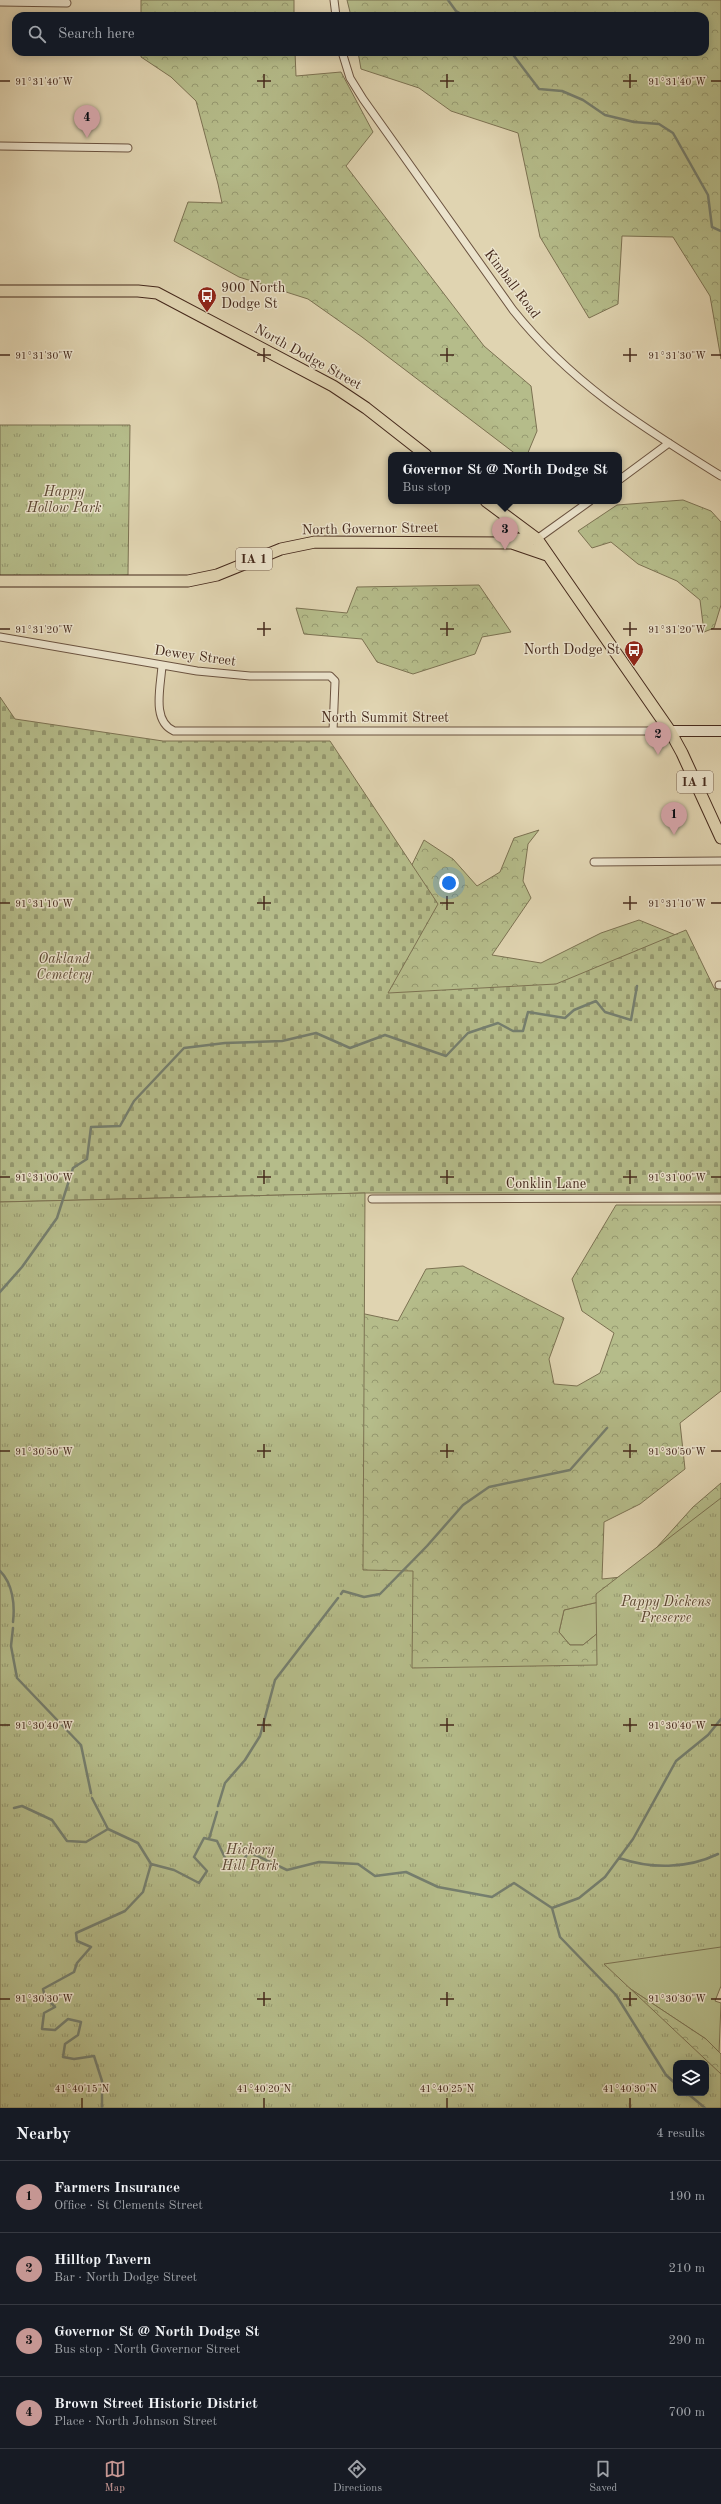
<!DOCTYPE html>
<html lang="en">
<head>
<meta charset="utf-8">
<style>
	body { margin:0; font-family:"Old Standard TT",serif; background:#20242c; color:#f1f3f6 }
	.controls { position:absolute; right:12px; bottom:12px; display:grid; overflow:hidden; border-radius:8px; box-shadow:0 2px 10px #0003 }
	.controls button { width:36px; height:36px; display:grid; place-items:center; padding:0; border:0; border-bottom:1px solid #363941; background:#171b24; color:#f1f3f6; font:20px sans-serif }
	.you { position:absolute; left:449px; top:883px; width:14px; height:14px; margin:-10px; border:3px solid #fff; border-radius:50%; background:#1a73e8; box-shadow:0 0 0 6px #1a73e833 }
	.badge { display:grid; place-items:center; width:26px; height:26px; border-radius:50%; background:#c59692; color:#111; font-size:13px; font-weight:700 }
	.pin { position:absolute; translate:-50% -33px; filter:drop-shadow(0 1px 2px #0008) }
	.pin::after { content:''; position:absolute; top:21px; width:14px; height:12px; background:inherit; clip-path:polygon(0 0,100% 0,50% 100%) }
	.popup { position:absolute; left:388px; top:452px; width:234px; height:52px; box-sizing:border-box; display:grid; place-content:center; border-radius:8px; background:#171b24; filter:drop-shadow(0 1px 3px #0005); font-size:13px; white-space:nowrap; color:#9ea1a6 }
	.popup b { font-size:15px; color:#f1f3f6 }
	.popup::after { content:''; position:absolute; left:50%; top:100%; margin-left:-8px; border:8px solid transparent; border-top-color:#171b24 }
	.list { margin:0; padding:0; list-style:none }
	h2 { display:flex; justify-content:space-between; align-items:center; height:52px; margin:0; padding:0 16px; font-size:17px }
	h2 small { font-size:13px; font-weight:400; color:#9ea1a6 }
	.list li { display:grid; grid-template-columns:26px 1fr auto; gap:12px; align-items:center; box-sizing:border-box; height:72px; padding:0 16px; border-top:1px solid #363941 }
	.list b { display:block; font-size:15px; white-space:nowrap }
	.list p { margin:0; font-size:13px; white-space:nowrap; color:#9ea1a6 }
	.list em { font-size:13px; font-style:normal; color:#9ea1a6 }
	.icon { flex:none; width:22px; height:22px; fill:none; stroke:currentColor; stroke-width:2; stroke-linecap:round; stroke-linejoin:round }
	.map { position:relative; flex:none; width:721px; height:2108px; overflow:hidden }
	.search { position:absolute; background:#171b24; box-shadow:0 2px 10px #0003; left:12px; right:12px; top:12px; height:44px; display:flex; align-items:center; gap:10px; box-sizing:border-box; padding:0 14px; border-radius:12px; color:#9ea1a6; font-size:15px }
	.sheet { height:340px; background:#171b24 }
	nav { display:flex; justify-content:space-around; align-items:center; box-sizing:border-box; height:56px; border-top:1px solid #363941; background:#171b24; font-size:11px; color:#9ea1a6 }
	nav a { display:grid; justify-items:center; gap:2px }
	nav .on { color:#c59692 }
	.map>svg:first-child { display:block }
</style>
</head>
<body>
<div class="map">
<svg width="721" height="2108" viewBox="0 0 721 2108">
	<defs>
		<pattern id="forest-crowns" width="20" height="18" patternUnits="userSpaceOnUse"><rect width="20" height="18" fill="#b5bc8a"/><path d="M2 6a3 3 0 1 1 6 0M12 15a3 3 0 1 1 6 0" fill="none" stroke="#959970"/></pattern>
		<pattern id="cemetery-stones" width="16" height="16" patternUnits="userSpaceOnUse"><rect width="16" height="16" fill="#b5bc8a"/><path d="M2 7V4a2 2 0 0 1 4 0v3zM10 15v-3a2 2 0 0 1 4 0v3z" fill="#959970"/></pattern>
		<pattern id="park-tufts" width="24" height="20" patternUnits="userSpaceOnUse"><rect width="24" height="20" fill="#b5bc8a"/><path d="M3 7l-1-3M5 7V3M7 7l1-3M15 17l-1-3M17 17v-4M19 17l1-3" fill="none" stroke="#959970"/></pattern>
	</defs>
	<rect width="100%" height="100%" fill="#e0d4b1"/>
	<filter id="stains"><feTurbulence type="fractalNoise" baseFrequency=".005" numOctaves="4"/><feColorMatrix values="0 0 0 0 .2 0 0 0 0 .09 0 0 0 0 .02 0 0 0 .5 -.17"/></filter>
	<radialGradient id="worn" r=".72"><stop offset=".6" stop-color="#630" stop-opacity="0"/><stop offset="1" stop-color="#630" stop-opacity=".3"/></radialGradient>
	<path fill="#b5bc8a" stroke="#7c7252" d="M603,1601L604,1628L583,1645H570L559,1632L564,1610Z
		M721,1897V1986L715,2001L721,2003L719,2054L706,2039L620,1982L589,1955Z"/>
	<path fill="url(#forest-crowns)" stroke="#7c7252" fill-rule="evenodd" d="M141,0H294V16H141Z
		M347,0H721V359L710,296L673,237L622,236L618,304L589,318L540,237L518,133L451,111L419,88L361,69L358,52H705V16H351Z
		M141,52H295L296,76L341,72L373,132L346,166L484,346L531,386L537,431L527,455H517L362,337L308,299L239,277L174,241L188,202L222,203L218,184L196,101L171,77L141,57Z
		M683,500L711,511L721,522V605L714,628L704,632L700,600L677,581L638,564L611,542L592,548L578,531L617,505Z
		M479,585L511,632L482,637L475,654L413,674L377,662L362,639L304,634L296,608L347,613L357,587Z
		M539,830L528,844L523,881L531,898L492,955L541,963L601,933L639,920L688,940L299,1186L346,1310L398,1321L426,1269L463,1266L564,1318L549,1359L554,1384L577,1386L600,1373L614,1333L582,1311L572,1279L616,1205H721V1391L680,1423L685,1469L640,1504L604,1522L602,1579L631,1576L693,1507L721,1483V1796L583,1947L620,1982L706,2039L721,2054V2108L0,1914V1175L407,875L424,840L453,859L477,886L500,872L514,838ZM603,1601L604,1628L583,1645H570L559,1632L564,1610ZM676,2063H706V2093H676Z"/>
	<path fill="url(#cemetery-stones)" stroke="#7c7252" d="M0,697L15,719L163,741H330L438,904L388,993L556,984L686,930L714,988H721V1193H365L0,1202Z"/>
	<path fill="url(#park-tufts)" stroke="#7c7252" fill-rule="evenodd" d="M0,425H130L128,575L0,580Z
		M365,1193L363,1570L413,1571L412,1668L597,1665L596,1594L721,1498V1947L604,1964L721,2074V2108H0V1202ZM676,2063H706V2093H676Z"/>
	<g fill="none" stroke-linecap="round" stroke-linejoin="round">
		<path stroke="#757f6f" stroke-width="2.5" d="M448,0L456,11L465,16
			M511,52L539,89L562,91L583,100L605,115L634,122L659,124L673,133L708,195L712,227L721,231
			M0,1292L22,1267L57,1218L73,1168L87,1159L91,1127L120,1126L134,1101L184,1048L225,1043L282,1041L316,1033L350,1048L385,1035L446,1056L468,1033L498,1023L513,1031H523L528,1012L565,1018L574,1010L596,1001L605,1012L631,1020L637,986
			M0,1571C13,1584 15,1605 13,1622
			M341,1594L343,1591L364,1597L380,1594L427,1546L463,1505L489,1487L570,1470L607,1428
			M13,1628L11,1646L17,1678L81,1745L91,1793
			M92,1798L108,1829
			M218,1806L225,1783L245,1760L260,1736L275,1680L338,1598
			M14,1808L22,1806L52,1820L67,1841L86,1842L108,1829L138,1843L151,1864L143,1892L125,1911L76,1933L77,1941L91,1947L77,1963L74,1972L43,1989L45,1997L55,2007L44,2013L42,2029L55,2030L68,2019L81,2022L78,2035L65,2044L63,2057L74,2059L94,2056L102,2081V2108
			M209,1839L217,1812
			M619,1858C651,1869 687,1869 718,1854
			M151,1864L174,1870L199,1883L207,1871L194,1857L204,1838L217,1841L227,1862L239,1866L249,1852L287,1870L319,1862L358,1864L375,1876L406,1872L438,1887L492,1897L514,1883L552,1908L560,1937L616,1995L666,2075L676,2084
			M552,1908L579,1898L605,1877L633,1839L676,1761L708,1735L721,1719
			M687,2093L705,2108"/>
		<defs>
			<path id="street" d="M334,0L336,16
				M0,2L67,3
				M342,52L350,78L363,99L513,310C573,385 641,426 721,476
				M0,146L128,148
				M619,480L669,443
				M537,539L590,501
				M0,637L197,671L250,676H330L335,681L333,731
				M162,665C161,686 151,721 174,731H670
				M594,862L721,861
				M719,985H721
				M372,1199L721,1198"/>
			<path id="secondary" d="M670,731H721"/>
			<path id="primary" d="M0,291H138L157,293L333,386L366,408L426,455
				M486,501L537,539L670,731L682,753L721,838
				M512,543L547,555
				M0,581H188L217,575L281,549L315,542L510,543L519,539H537"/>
		</defs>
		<use href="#street" stroke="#6b5340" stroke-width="9"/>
		<use href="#secondary" stroke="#44281b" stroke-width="12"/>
		<use href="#primary" stroke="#44281b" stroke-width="13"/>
		<use href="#street" stroke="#ebe3cc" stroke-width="7"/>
		<use href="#secondary" stroke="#ebe3cc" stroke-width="10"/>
		<use href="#primary" stroke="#e0d4b1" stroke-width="11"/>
	</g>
	<path fill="none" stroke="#44281b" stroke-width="1.5" d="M264,74V88M447,74V88M630,74V88M0,81H10M257,81H271M440,81H454M623,81H637M711,81H721M264,348V362M447,348V362M630,348V362M0,355H10M257,355H271M440,355H454M623,355H637M711,355H721M264,622V636M447,622V636M630,622V636M0,629H10M257,629H271M440,629H454M623,629H637M711,629H721M264,896V910M447,896V910M630,896V910M0,903H10M257,903H271M440,903H454M623,903H637M711,903H721M264,1170V1184M447,1170V1184M630,1170V1184M0,1177H10M257,1177H271M440,1177H454M623,1177H637M711,1177H721M264,1444V1458M447,1444V1458M630,1444V1458M0,1451H10M257,1451H271M440,1451H454M623,1451H637M711,1451H721M264,1718V1732M447,1718V1732M630,1718V1732M0,1725H10M257,1725H271M440,1725H454M623,1725H637M711,1725H721M264,1992V2006M447,1992V2006M630,1992V2006M0,1999H10M257,1999H271M440,1999H454M623,1999H637M711,1999H721M82,2098V2108M264,2098V2108M447,2098V2108M630,2098V2108"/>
	<defs>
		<symbol id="bus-pin" viewBox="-11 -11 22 30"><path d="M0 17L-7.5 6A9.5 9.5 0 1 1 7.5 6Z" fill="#8f2418" stroke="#ebe3cc"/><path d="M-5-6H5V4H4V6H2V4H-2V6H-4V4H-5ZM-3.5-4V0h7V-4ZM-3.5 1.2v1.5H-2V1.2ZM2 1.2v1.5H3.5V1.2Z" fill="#fff"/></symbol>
	</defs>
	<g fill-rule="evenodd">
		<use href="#bus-pin" x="196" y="285" width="22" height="30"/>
		<use href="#bus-pin" x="623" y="639" width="22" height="30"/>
	</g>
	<g text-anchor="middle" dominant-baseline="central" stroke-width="3" stroke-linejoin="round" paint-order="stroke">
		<g fill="#ebe3cc" stroke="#766050" stroke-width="1">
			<rect x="236" y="548" width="36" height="22" rx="3"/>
			<rect x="677" y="771" width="36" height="22" rx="3"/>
		</g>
		<g font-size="13" font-weight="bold" fill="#44281b">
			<text x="254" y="559">IA 1</text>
			<text x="695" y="782">IA 1</text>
		</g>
		<g font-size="14" fill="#44281b" stroke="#ebe3cc">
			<text transform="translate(512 284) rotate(53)">Kimball Road</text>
			<text transform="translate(308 357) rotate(29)">North Dodge Street</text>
			<text transform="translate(370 529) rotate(-1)">North Governor Street</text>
			<text transform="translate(195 656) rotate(8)">Dewey Street</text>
			<text x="385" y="718">North Summit Street</text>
			<text x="546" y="1184">Conklin Lane</text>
		</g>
		<g font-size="14" fill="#44281b" stroke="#ebe3cc" text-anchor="start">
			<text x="221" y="288">900 North<tspan x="221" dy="16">Dodge St</tspan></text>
			<text x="620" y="650" text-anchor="end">North Dodge St</text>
		</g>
		<g font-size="14" font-style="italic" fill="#5b4631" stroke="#ebe3cc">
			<text x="64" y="492">Happy<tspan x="64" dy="16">Hollow Park</tspan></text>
			<text x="64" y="959">Oakland<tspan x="64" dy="16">Cemetery</tspan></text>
			<text x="666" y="1602">Pappy Dickens<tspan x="666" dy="16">Preserve</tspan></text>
			<text x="250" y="1850">Hickory<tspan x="250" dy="16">Hill Park</tspan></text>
		</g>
	</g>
	<g font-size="10" text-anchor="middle" fill="#44281b" stroke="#ebe3cc" stroke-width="3" stroke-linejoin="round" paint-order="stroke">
		<text x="677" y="85">91°31'40"W</text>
		<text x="44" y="85">91°31'40"W</text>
		<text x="677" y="359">91°31'30"W</text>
		<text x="44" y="359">91°31'30"W</text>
		<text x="677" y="633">91°31'20"W</text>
		<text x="44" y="633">91°31'20"W</text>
		<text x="44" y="907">91°31'10"W</text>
		<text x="677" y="907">91°31'10"W</text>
		<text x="677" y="1181">91°31'00"W</text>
		<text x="44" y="1181">91°31'00"W</text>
		<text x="677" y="1455">91°30'50"W</text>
		<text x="44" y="1455">91°30'50"W</text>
		<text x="677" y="1729">91°30'40"W</text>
		<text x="44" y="1729">91°30'40"W</text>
		<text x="677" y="2002">91°30'30"W</text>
		<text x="44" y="2002">91°30'30"W</text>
		<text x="82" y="2092">41°40'15"N</text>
		<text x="264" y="2092">41°40'20"N</text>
		<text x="447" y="2092">41°40'25"N</text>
		<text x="630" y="2092">41°40'30"N</text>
	</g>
	<rect width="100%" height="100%" filter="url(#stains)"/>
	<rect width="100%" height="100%" fill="url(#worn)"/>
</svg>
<div class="controls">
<button><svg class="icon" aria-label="layers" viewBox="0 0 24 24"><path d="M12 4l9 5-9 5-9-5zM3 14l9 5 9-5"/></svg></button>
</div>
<div class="you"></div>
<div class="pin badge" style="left:674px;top:835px">1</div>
<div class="pin badge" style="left:658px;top:755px">2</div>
<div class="pin badge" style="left:505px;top:550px">3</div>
<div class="popup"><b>Governor St @ North Dodge St</b>Bus stop</div>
<div class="pin badge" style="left:87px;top:138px">4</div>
<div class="search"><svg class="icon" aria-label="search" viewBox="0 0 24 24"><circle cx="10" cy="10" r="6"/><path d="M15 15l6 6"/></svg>Search here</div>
</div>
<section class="sheet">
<h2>Nearby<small>4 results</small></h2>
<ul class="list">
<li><span class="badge">1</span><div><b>Farmers Insurance</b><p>Office · St Clements Street</p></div><em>190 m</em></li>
<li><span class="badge">2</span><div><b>Hilltop Tavern</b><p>Bar · North Dodge Street</p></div><em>210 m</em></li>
<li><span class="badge">3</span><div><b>Governor St @ North Dodge St</b><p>Bus stop · North Governor Street</p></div><em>290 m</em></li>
<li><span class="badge">4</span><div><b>Brown Street Historic District</b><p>Place · North Johnson Street</p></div><em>700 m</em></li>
</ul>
</section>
<nav>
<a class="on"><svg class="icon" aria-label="map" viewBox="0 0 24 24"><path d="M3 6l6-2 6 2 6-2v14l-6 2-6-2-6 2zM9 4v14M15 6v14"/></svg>Map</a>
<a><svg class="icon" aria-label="directions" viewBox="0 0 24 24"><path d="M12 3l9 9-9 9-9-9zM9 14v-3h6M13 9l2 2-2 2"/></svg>Directions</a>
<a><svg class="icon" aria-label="saved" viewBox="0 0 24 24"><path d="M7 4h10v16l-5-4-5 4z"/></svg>Saved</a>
</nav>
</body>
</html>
